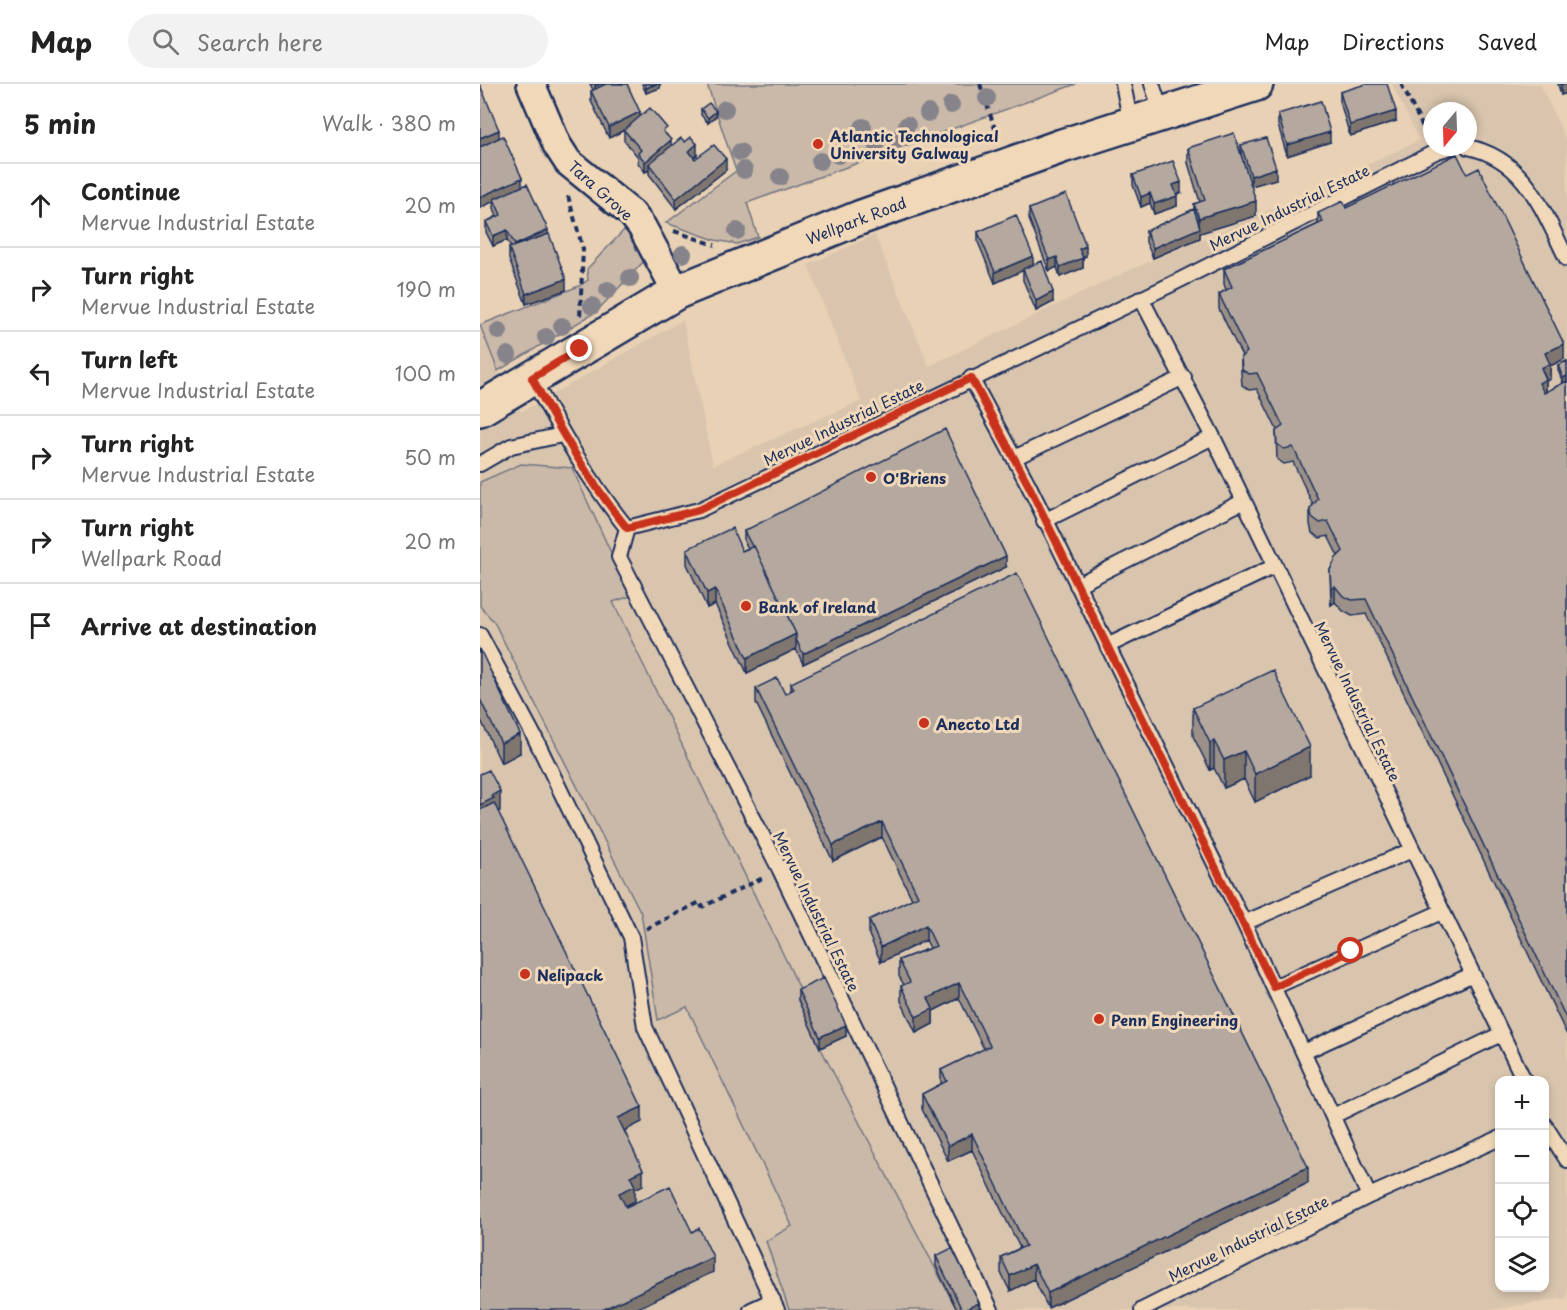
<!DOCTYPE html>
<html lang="en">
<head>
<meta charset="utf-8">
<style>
	body { margin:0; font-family:"Playpen Sans",sans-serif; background:#f2f2f2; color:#222 }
	.controls { position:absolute; right:18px; bottom:18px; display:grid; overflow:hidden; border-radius:12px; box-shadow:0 3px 9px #0003 }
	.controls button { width:54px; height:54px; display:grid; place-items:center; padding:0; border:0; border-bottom:2px solid #e0e0e0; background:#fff; color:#222; font:30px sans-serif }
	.compass { position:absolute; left:943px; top:18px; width:54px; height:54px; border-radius:50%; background:#fff; box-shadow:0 3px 9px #0003; rotate:199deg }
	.stop { position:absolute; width:18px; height:18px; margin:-14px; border:4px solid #c8321e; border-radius:50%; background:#fff }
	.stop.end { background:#c8321e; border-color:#fff; box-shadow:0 2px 6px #0008 }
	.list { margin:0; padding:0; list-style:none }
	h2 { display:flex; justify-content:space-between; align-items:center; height:78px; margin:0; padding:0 24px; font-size:26px }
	h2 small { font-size:20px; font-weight:400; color:#767676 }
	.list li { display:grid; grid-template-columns:39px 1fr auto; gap:18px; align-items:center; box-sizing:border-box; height:84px; padding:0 24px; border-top:2px solid #e0e0e0 }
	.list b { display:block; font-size:22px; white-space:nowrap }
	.list p { margin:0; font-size:20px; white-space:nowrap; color:#767676 }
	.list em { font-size:20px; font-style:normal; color:#767676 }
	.icon { flex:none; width:33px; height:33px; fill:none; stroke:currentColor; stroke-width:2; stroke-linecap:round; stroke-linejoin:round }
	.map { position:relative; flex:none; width:1087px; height:1226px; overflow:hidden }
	header { display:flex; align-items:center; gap:36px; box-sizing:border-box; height:84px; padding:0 30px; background:#fff; border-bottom:2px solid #e0e0e0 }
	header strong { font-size:28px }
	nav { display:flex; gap:33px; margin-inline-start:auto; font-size:21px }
	.search { width:420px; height:54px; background:#f2f2f2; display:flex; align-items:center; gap:15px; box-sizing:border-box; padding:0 21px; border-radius:33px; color:#767676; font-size:22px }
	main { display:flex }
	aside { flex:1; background:#fff }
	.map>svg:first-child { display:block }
</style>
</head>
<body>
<header>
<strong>Map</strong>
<div class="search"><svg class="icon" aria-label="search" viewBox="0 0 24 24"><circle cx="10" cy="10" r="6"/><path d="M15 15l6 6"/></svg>Search here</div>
<nav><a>Map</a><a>Directions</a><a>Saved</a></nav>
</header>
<main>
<aside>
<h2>5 min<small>Walk · 380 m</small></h2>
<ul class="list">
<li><svg class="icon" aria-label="ahead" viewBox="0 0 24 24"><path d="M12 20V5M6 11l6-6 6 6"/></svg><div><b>Continue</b><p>Mervue Industrial Estate</p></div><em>20 m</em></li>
<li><svg class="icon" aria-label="right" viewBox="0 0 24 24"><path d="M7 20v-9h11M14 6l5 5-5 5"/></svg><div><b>Turn right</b><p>Mervue Industrial Estate</p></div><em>190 m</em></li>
<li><svg class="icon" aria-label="left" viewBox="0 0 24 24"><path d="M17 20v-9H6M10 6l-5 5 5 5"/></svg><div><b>Turn left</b><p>Mervue Industrial Estate</p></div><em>100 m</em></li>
<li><svg class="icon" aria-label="right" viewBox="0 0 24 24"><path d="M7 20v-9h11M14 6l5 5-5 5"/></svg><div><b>Turn right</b><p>Mervue Industrial Estate</p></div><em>50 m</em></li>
<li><svg class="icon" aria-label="right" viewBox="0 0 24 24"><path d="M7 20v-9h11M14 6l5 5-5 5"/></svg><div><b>Turn right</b><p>Wellpark Road</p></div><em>20 m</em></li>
<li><svg class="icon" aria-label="arrive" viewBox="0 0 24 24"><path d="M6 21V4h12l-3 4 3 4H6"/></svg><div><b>Arrive at destination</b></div></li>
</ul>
</aside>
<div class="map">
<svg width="1087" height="1226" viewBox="0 0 1087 1226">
	<rect width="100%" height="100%" fill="#e8d1b4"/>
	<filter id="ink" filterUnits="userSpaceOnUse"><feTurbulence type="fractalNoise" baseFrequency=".0167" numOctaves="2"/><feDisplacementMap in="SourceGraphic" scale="12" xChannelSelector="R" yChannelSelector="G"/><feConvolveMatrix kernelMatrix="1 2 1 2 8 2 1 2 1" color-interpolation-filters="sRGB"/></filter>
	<g filter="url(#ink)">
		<path fill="#d9c5ae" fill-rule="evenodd" d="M912,0H1060L1085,54H1087V1214L1010,1226H0V242L18,287L41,328L203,236L233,381L381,317L328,181L395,151L449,282L652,185L812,117L939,56ZM952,27H988V63H952ZM1020,996H1064V1204H1020Z"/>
		<path fill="#cab9a8" stroke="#727483" stroke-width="1.5" d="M227,0H596L267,119L278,153L257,160L235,156L186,139L256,87Z
			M147,143L164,177L116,228L18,287L0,241L99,202L108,196L107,185Z
			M41,380L92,384L151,512L133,518L320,905L318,916L340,963L477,1226H309L286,1157L312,1142L207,923L178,936L161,829L14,538L0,522V398Z"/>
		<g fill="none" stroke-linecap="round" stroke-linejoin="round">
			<defs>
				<path id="service" d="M643,0L651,40
					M672,0L682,30
					M988,63C1046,75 1063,127 1087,175
					M661,214L733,353L1044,996
					M52,294C80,346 109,397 147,444
					M491,294L548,400L764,839L889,1112
					M534,374L704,293
					M0,380L31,362L82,351
					M564,437L733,353
					M147,444L219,426L690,201L957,67L971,63
					M147,444L139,473L300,786L511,1226
					M597,501L764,417
					M0,551L54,652L151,853L165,943L297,1226
					M627,562L795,482
					M764,839L932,766
					M794,903L961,828
					M824,968L991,891
					M853,1032L1021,950
					M1064,1040L1087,1076
					M271,1226L293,1216
					M662,1226L889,1112L1020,1054"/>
				<path id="minor" d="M51,0L77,61L88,78L152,130L162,143L197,208"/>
				<path id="secondary" d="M0,325L197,208L379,134L582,62L776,0"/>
			</defs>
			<use href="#service" stroke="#1b2f5e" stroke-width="18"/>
			<use href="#minor" stroke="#1b2f5e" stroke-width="32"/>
			<use href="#secondary" stroke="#1b2f5e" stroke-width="38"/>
			<path stroke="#1b2f5e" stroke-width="4" stroke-dasharray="6 4.5" stroke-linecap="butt" d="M500,0L515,45
				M921,0L947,51
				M88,112L103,165L100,234
				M194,147L235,161
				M166,845L220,818L222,823L283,794"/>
			<use href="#service" stroke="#f1d8b8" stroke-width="14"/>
			<use href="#minor" stroke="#f1d8b8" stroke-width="27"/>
			<use href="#secondary" stroke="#f1d8b8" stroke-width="33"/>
		</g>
		<g fill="#86838b">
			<circle cx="507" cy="14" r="9"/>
			<circle cx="471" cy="21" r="9"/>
			<circle cx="245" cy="25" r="9"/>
			<circle cx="448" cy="29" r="9"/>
			<circle cx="427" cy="41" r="9"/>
			<circle cx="383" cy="43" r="9"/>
			<circle cx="415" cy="55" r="9"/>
			<circle cx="396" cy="59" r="9"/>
			<circle cx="260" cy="68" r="9"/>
			<circle cx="358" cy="71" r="9"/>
			<circle cx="340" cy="77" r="9"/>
			<circle cx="264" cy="86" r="9"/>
			<circle cx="300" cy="93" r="9"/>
			<circle cx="257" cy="147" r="9"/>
			<circle cx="203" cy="170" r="9"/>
			<circle cx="150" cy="194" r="9"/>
			<circle cx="128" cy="206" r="9"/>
			<circle cx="112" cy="222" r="9"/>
			<circle cx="82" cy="242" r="9"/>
			<circle cx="19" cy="247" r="9"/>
			<circle cx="66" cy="253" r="9"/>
			<circle cx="28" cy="271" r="9"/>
		</g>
		<path fill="#9c9189" stroke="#1b2f5e" stroke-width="1.5" d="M110,0H147L160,32L187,51L191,62L217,71L214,73L215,75L246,86L196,125L169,90V86L165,88L158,79V73L144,56V46L129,54L111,17V7L113,6Z
			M162,0H180V4L166,9Z
			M1078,0H1087V9L1081,11Z
			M0,1L19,54L42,103L68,151L86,206L46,220L29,175V164H31L27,156L13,162L6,148V138L17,132L14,125V117L0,124Z
			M860,8L916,37L870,52L860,18Z
			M221,25L236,32L228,39L221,31Z
			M798,30L850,58L807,72L798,41Z
			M761,61L796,95L771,102L776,132L720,149V154L673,174L666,158V147L714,125V120L720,118L708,79V64L761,71Z
			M987,90L1084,275L1070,282V295L1066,297V308L1083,299L1078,286V281L1087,277V951L886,530L872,532L863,527L855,518L851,521L850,486L858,472L848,452L840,454L832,449L830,440V425L833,421L813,378L804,380L797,375L796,347L797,346L777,305L769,306L762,301L761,288V273L762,272L739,225V210L746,206L744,200V185L838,140V129L866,124Z
			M653,91L701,109L696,110L697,122L674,130L670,119L661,123L653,101Z
			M549,125L606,172L603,174V184L580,193L577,183L569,187L549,135Z
			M498,148L553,181L573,218L556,227L543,196V186L515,199L498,158Z
			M264,447L526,483L323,580L316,565L267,589L235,520L227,524L207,480V465L262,467L268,464L264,457Z
			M0,565L40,669L21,679L0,634Z
			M311,599L828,1099L568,1224L554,1195L530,1207L521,1189V1173L540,1164L492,1066L468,1077L442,1025V1010L461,1000V986L504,965L479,914L453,927V940L436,949L421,917V902L424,901L419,892V876L450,864L446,856L401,878L389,851V836L432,815L402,753L353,777L276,619V604L305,610L311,607Z
			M713,624L830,691L775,718L764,695L744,704L734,684L730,686L713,652Z
			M318,906L366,952L340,964L318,916Z
			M456,1172L499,1226H477L456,1182Z"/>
		<path fill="#7f766f" stroke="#1b2f5e" stroke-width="1.5" d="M120,0H144L115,12V2Z
			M176,0H180V4L166,9V4Z
			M1081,0H1087V9L1081,11Z
			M236,27V32L228,39V34Z
			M916,27V37L870,52V41Z
			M160,28V38L129,54V43Z
			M19,46V57L0,64V54Z
			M850,48V58L807,72V61Z
			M191,56V67L169,80V86L165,88V78Z
			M217,60V71L209,77V67Z
			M246,75V86L196,125V115Z
			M796,84V95L771,102V92Z
			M42,94V104L14,115V117L0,124V113Z
			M701,98V109L693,112V101Z
			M670,109V119L661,123V113Z
			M697,112V122L674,130V120Z
			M776,117V132L720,149V154L673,174V164L719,144V134Z
			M27,146V156L13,162V152Z
			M68,146V157L35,172V161Z
			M606,162V172L599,175V165Z
			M553,172V182L515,199V188Z
			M577,173V183L569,187V176Z
			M603,174V184L580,193V183Z
			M86,195V206L46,220V210Z
			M573,208V218L556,227V217Z
			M1084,260V275L1070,282V295L1066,297V310L1059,314V299L1061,284L1065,269Z
			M1087,292V298L1083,299V294Z
			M526,472V483L323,580V570Z
			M855,502V518L851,521V505Z
			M235,505V520L227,524V509Z
			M316,550V565L267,589V574Z
			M40,650V669L21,679V659Z
			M734,657V684L730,686V659Z
			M830,663V691L775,718V690Z
			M764,667V695L744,704V676Z
			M20,707V727L14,730L0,741V721L11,712Z
			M402,738V753L353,777V761Z
			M446,841V856L401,878V863Z
			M479,899V914L453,927V940L436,949V933L448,914Z
			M366,941V952L340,964V953Z
			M162,1023V1038L138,1050V1034Z
			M492,1050V1066L468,1077V1062Z
			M828,1083V1099L568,1224V1209Z
			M163,1086V1101L155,1105V1117L139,1125V1109L150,1092Z
			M233,1173V1188L154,1226H122Z
			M554,1180V1195L530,1207V1192Z
			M499,1219V1226H484Z"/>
		<path fill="#b5a99f" stroke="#1b2f5e" stroke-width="1.5" d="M126,0H147L160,28L129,43L111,7Z
			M165,0H176L166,4Z
			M886,0H907L916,27L870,41L860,8Z
			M0,1L19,46L0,54Z
			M841,17L850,48L807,61L798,30Z
			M229,19L236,27L228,34L221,25Z
			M170,24L187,44L183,47L191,56L165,78L158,69L161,66L144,46Z
			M754,49L776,117L719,134L714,120L725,116L708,64Z
			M23,52L42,94L0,113V63Z
			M211,53L217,60L209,67L215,75L234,61L246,75L196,115L169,80L201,54L205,58Z
			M786,54L796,84L771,92L761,61Z
			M977,70L987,90L999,84L1084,260L1065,269L1070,280L1061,284L1066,295L1059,299L1064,309L1087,297V936L886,515L872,516L863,512L855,502L851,505L850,486L856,474L863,467L848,437L840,439L832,433L830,425L838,415L813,363L804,365L797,360L796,347L803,342L777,289L769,290L762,286L761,273L767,268L739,210L752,203L744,185L843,138L838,129L863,117L866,124Z
			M693,77L701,98L693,101L697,112L674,120L670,109L661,113L653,91Z
			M47,100L68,146L35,161L27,146L13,152L6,138L21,131L14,115Z
			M586,110L606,162L599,165L603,174L580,183L577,173L569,176L549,125Z
			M714,125L720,144L673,164L666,147Z
			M536,131L553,172L515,188L498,148Z
			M69,150L86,195L46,210L29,164Z
			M562,177L573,208L556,217L543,185Z
			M1087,277V292L1083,294L1078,281Z
			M465,345L526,472L323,570L316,555V550L274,462H272L264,447Z
			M252,444L262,467L274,462L316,550L267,574L235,505L227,509L207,465Z
			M537,489L828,1083L568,1209L554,1180L530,1192L521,1173L546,1162L492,1050L468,1062L442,1010L467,997L461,986L510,962L479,899L448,914L453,925L436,933L421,902L430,898L419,876L456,862L446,841L401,863L389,836L438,812L402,738L353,761L276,604L297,594L305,610L314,605L311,599Z
			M0,565L40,650L21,659L0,615Z
			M793,586L830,663L775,690L764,667L744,676L734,657L730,659L713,624Z
			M9,686L20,707L11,712L14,714L0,721V690Z
			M14,719L162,1023L138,1034L163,1086L150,1092L155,1102L139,1109L146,1123L190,1102L212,1148L219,1144L233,1173L122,1226H0V726Z
			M344,894L366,941L340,953L318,906Z
			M472,1164L499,1219L484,1226H482L456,1172Z"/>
	</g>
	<g fill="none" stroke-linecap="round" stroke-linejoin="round" filter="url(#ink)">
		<path stroke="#c8321e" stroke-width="8" d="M100,265L52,294C80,346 109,397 147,444L219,426L491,294L548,400L794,903L871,867"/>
	</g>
	<g fill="#c8321e" stroke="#f1d8b8" stroke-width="2">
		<circle cx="338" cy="60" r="6"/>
		<circle cx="391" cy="393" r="6"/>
		<circle cx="266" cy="522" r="6"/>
		<circle cx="444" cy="639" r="6"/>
		<circle cx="45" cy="890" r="6"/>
		<circle cx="619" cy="935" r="6"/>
	</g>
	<g text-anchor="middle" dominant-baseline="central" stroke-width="6" stroke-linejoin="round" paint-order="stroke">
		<g font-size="15" font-weight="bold" fill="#1b2f5e" stroke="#f1d8b8" text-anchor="start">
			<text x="350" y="51">Atlantic Technological<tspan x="350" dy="17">University Galway</tspan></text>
			<text x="403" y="393">O'Briens</text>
			<text x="278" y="522">Bank of Ireland</text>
			<text x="456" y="639">Anecto Ltd</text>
			<text x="57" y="890">Nelipack</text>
			<text x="631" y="935">Penn Engineering</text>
		</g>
		<g font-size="15" fill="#1b2f5e" stroke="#f1d8b8">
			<text transform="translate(121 106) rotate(42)">Tara Grove</text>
			<text transform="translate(809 123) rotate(-26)">Mervue Industrial Estate</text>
			<text transform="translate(376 136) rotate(-21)">Wellpark Road</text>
			<text transform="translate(363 338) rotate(-26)">Mervue Industrial Estate</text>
			<text transform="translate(878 617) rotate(64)">Mervue Industrial Estate</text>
			<text transform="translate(337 827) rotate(64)">Mervue Industrial Estate</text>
			<text transform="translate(768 1154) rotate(-26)">Mervue Industrial Estate</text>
		</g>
	</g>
</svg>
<div class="controls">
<button>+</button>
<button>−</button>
<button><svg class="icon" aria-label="locate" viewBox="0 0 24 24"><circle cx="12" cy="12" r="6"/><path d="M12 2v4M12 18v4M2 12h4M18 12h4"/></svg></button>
<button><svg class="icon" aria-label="layers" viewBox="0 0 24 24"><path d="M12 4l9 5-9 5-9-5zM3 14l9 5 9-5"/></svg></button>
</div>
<svg class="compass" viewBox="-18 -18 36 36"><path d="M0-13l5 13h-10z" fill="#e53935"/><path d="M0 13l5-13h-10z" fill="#767676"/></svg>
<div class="stop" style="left:871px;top:867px"></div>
<div class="stop end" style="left:100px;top:265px"></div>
</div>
</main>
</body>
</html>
